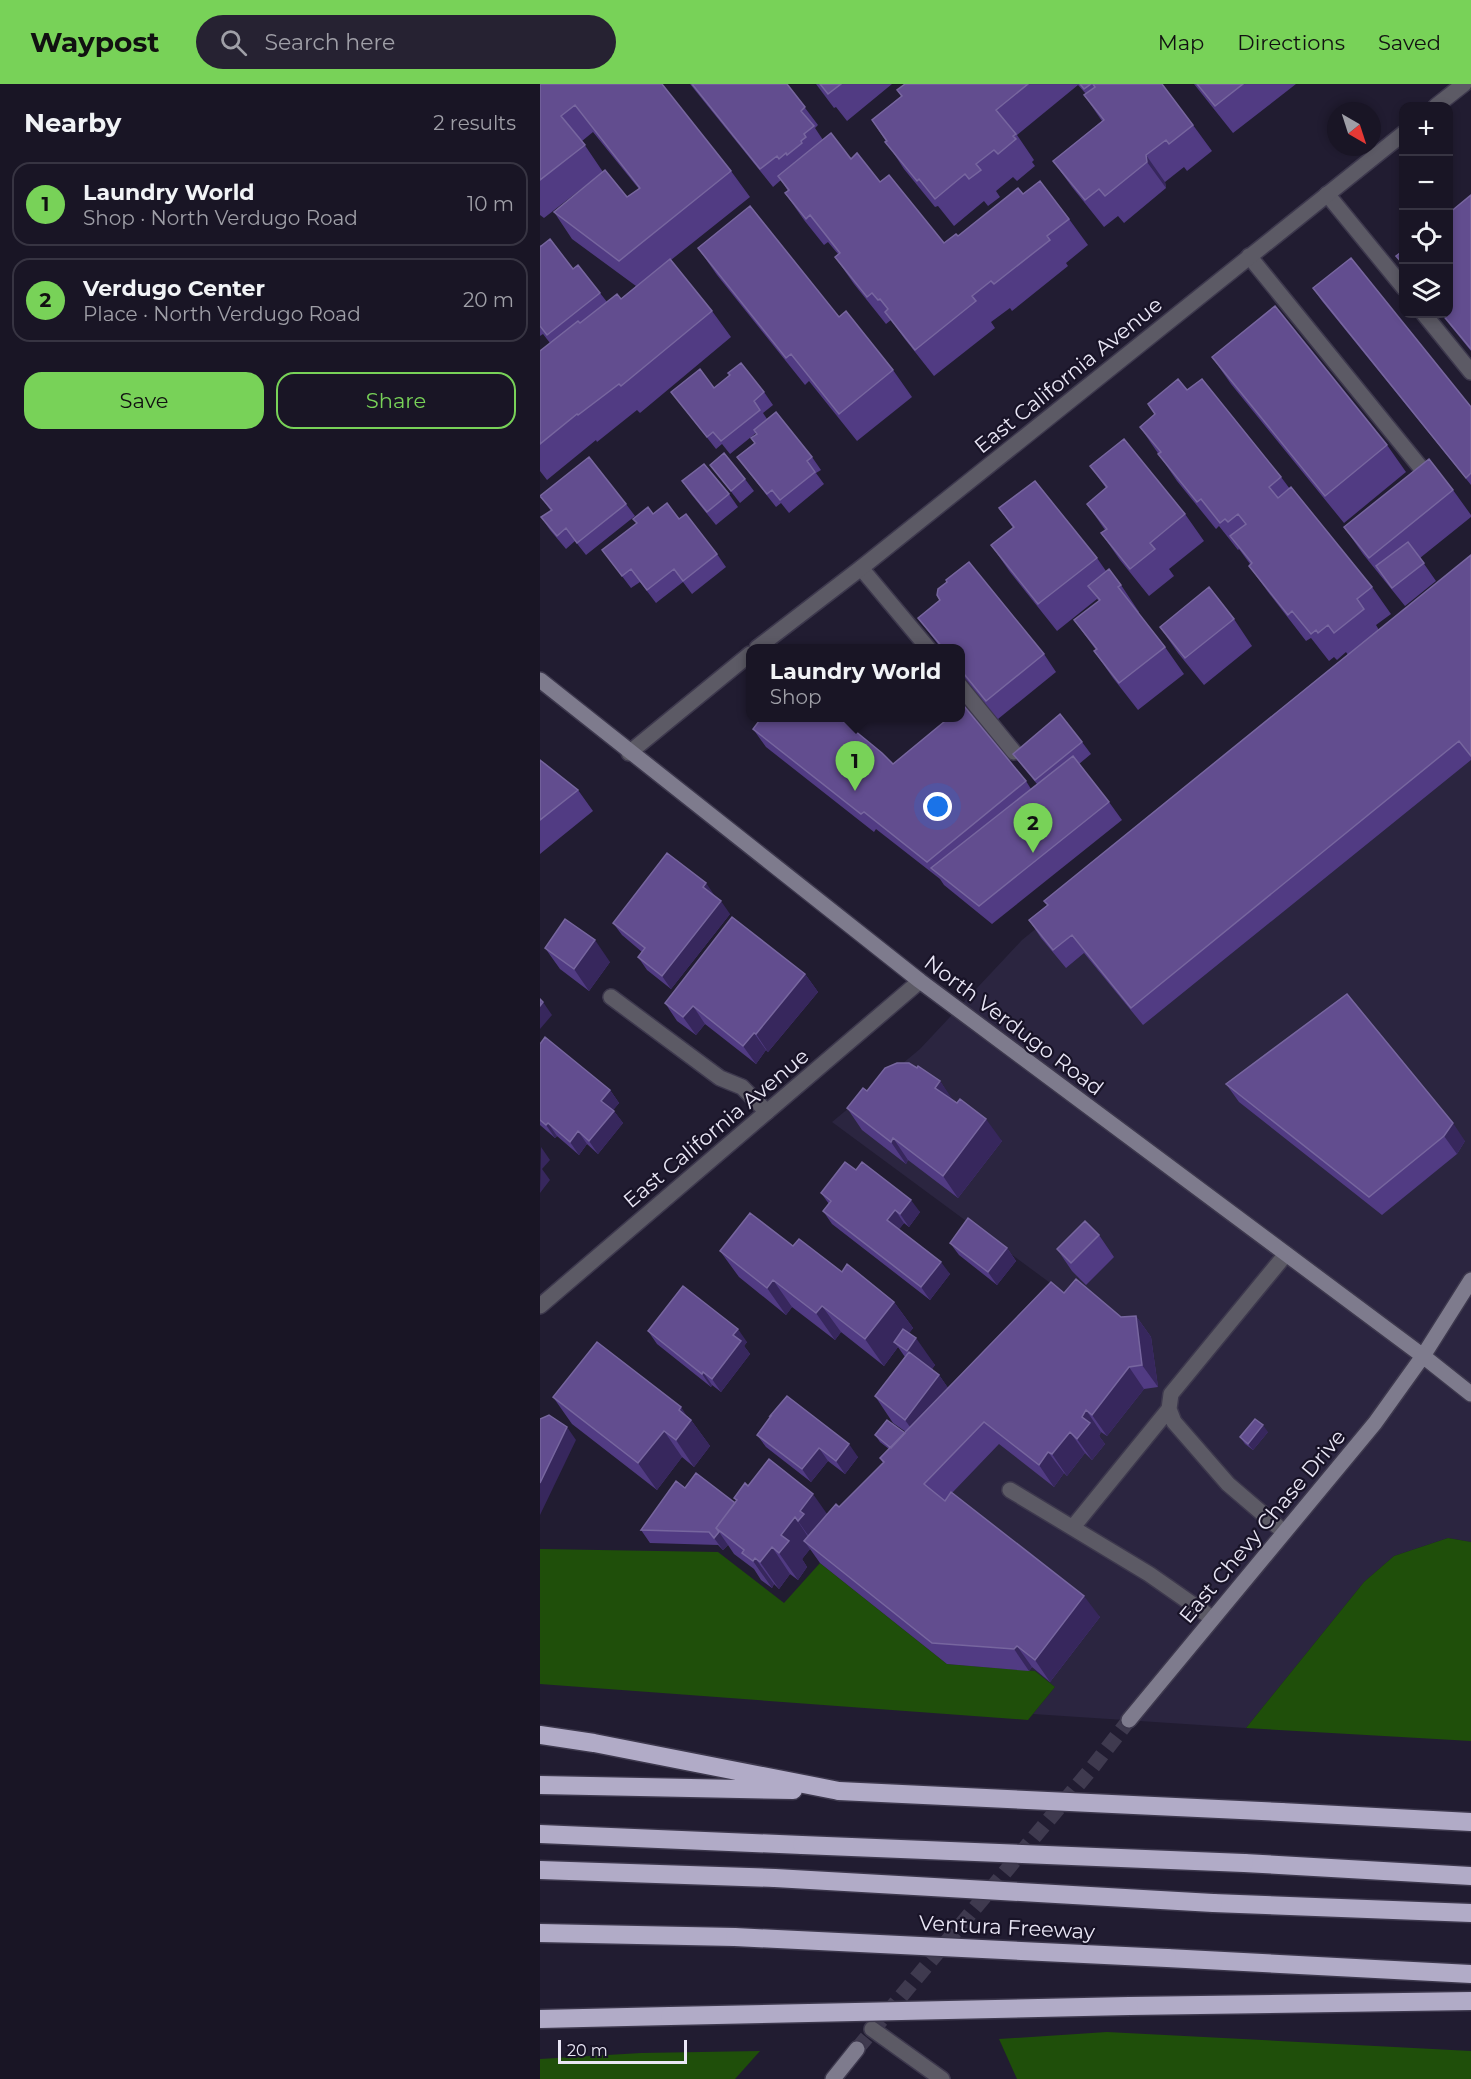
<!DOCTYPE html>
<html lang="en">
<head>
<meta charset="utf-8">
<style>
	body { margin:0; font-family:Montserrat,sans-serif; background:#262232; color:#f1f3f6 }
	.controls { position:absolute; right:18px; top:18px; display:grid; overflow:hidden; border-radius:12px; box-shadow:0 3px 9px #0003 }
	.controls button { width:54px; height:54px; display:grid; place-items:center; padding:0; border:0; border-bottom:2px solid #373442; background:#191525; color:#f1f3f6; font:30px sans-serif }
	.compass { position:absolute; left:787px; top:18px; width:54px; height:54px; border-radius:50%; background:#191525; box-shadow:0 3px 9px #0003; rotate:141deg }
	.scale { position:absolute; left:18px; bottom:15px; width:129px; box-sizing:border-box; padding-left:6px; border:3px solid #eae7f6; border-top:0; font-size:16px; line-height:21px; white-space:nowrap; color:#eae7f6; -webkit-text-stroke:4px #181327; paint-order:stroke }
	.you { position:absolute; left:398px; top:723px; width:21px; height:21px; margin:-15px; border:4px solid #fff; border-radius:50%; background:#1a73e8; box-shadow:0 0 0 9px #1a73e833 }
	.badge { display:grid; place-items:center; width:39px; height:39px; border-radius:50%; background:#78d258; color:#111; font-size:20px; font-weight:700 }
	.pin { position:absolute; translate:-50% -50px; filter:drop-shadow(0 2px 3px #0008) }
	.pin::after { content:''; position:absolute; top:32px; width:21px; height:18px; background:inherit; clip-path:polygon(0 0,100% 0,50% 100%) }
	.popup { position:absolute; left:206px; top:560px; width:219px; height:78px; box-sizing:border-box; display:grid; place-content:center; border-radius:12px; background:#191525; filter:drop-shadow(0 2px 4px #0005); font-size:20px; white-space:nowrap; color:#9f9fa7 }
	.popup b { font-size:22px; color:#f1f3f6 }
	.popup::after { content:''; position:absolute; left:50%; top:100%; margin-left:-12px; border:12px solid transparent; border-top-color:#191525 }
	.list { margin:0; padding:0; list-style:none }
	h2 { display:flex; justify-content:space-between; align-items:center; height:78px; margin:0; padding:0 24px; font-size:26px }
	h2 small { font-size:20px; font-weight:400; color:#9f9fa7 }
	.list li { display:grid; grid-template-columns:39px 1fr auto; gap:18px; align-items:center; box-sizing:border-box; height:84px; margin:0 12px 12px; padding:0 12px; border:2px solid #373442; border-radius:18px }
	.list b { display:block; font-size:22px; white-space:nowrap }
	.list p { margin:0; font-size:20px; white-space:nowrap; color:#9f9fa7 }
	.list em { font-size:20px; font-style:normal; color:#9f9fa7 }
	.actions { display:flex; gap:12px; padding:18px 24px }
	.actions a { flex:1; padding:14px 0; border:2px solid #78d258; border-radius:18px; text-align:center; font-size:21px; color:#78d258 }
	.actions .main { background:#78d258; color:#111 }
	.icon { flex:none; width:33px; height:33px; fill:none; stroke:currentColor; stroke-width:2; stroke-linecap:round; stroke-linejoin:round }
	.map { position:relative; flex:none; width:931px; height:1995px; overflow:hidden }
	header { display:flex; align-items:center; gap:36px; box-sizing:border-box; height:84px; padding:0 30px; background:#78d258; color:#111 }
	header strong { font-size:28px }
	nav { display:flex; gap:33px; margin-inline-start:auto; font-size:21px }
	.search { width:420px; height:54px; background:#262232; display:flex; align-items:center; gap:15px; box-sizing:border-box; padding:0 21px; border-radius:33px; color:#9f9fa7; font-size:22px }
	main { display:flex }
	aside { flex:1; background:#191525 }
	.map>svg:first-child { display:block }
</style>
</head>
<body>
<header>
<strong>Waypost</strong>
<div class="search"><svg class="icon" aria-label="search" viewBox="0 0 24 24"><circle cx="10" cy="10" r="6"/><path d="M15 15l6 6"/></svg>Search here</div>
<nav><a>Map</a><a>Directions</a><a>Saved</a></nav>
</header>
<main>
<aside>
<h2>Nearby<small>2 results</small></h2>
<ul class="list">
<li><span class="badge">1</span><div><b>Laundry World</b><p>Shop · North Verdugo Road</p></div><em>10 m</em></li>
<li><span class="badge">2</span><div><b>Verdugo Center</b><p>Place · North Verdugo Road</p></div><em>20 m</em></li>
</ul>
<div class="actions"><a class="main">Save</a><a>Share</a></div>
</aside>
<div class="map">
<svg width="931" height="1995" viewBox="0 0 931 1995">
	<rect width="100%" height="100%" fill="#211c31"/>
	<path fill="#2b2540" d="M931,491V1458L908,1454L854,1472L824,1498L706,1644L493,1630L515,1603L495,1587L407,1580L280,1479L517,1204L292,1038L380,965L482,856Z"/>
	<path fill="#1f4f0a" d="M908,1454L931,1458V1657L706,1644L824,1498L854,1472Z
		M0,1465L178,1468L244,1519L280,1479L407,1580L495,1587L515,1603L488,1636L0,1600Z
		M567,1948L931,1967V1995H477L459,1955Z
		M220,1967L195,1995H0V1975L101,1969Z"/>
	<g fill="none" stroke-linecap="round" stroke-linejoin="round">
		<path stroke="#3f3a4f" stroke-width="15" stroke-dasharray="15 8" stroke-linecap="butt" d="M317,1965L552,1684L589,1636"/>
		<defs>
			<path id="lane" d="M787,110L864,204
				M709,172L890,395
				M884,230L931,288
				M321,484L388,564
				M420,602L474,668
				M71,913L180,994L202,1003L227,1028
				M470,1406L609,1490L672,1534
				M533,1443L629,1325
				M744,1448L688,1400L634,1338L629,1325L631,1310L746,1170"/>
			<path id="street" d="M896,22L924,0
				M217,564L321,484L864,49
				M89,669L210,570
				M0,1222L380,897
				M332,1945L402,1995"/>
			<path id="secondary" d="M0,596L380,897L883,1272L931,1310
				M589,1636L835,1339L883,1272L931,1196
				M293,1995L317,1965"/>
			<path id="highway" d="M0,1651L54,1659L299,1707
				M0,1701L253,1706
				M741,1728L931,1738
				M0,1750L262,1761
				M704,1779L931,1792
				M0,1786L235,1794
				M673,1819L931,1829
				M0,1849L195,1853
				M627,1874L931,1890
				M589,1922L931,1917
				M0,1935L130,1932"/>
		</defs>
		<use href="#lane" stroke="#3d384d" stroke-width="18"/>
		<use href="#street" stroke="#3d384d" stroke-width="18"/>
		<use href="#secondary" stroke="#3d384d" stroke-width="18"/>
		<use href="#highway" stroke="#3d384d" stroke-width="21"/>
		<use href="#lane" stroke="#5c5a65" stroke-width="15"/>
		<use href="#street" stroke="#5c5a65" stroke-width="15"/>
		<use href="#secondary" stroke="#7e7b8d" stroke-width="15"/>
		<use href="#highway" stroke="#b1abc7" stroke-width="18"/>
		<defs>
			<path id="highway-bridge" d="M299,1707L741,1728
				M262,1761L704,1779
				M235,1794L673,1819
				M195,1853L627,1874
				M130,1932L589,1922"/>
		</defs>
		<use href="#highway-bridge" stroke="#3d384d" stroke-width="21" stroke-linecap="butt"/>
		<use href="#highway-bridge" stroke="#b1abc7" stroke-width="18"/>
	</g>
	<path fill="#513b83" d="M0,0L191,87L210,113L131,176L172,227L191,253L100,329L97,326L57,358L56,356L7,396L0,387V267L10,259L3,250L0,252V161L33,185L60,209L67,218L81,215L96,202L32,155L14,128L87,113L99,105L53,48L42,57L63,88L4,134L0,131Z
		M150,0H247L278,41L275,44L283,56L311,75L340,98L404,159L418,152L483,110L529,135L548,161L526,179L528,182L472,227L470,224L451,238L455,244L394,292L364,254L351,236L346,240L314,200L295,173L298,170L288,158L284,161L264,136L245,109L248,107L241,96L233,103Z
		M276,0H352L307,37L296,23L294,24Z
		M365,0H622L653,41L672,67L647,87L644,83L625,98L626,104L584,139L578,132L564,143L532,103L513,77L562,37L544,11L546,10L538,1L477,51L494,76L492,78L495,82L477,97L473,93L456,107L460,113L448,122L444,117L414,142L398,122L395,123L364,85L332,36L361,12L357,6Z
		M654,0H756L693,49Z
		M931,111V267L901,230H909Z
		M158,164L353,286L372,313L317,357L269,297L265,301L177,191Z
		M773,204L931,323V401L782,217Z
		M672,273L847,361L866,388L804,439L691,300Z
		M190,291L224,308L233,321L223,329L227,335L272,373L281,386L276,389L284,400L249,429L241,419L236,423L206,385L197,373L215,359L216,349L190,370L182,360L176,365L131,308L174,304Z
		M647,306L741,393L750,405L832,503L851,530L836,541L839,546L931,471V676L603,941L544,869L526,884L501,854L489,836L808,571L806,568L797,576L794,573L789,577L771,554L766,557L728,508L709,482L710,480L699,465L698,466L679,442L676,445L637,397L600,343Z
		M170,381L205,395L214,407L200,419Z
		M550,382L645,430L664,457L629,485L634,492L609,512L580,476L561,449L565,446L547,420L566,404Z
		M142,397L189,410L198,423L176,441L151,410Z
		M913,406L931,431V433L880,474L896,497L865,522L823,470L804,443Z
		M0,412L86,420L95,432L46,471L35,457L26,465L10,446L1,433L11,427Z
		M459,424L557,474L566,487L581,501L599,528L598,529L625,563L644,590L598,626L573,594L554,567L556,566L534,536L559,517L557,515L517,547L470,488L451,461L473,444Z
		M113,430L139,435L177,470L186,483L152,510L143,498L116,519L100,498L91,504L62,466Z
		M407,498L504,570L516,588L458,635L420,588V564H401L378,534L400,516Z
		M694,535L712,562L664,601L638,569L620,543Z
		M213,645L353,680L486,697L491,705L497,700L482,682L473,670L542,658L551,670L539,680L569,718L582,736L452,840L404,801L400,795L336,745L334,748L226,663Z
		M0,676L38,706L53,727L0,770Z
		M190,830L131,905L107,886L98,873L102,868L82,851L73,839Z
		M5,864L70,878L49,907L20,885Z
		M265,890L278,908L228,968L226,966L216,980L165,940L156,951L137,937L125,919Z
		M0,960L70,1006L79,1019L73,1026L83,1039L58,1070L47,1060L39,1071L17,1052L15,1054L0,1041Z
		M400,997L412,1016L462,1057L418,1114L368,1076L366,1080L322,1046L307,1024L327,1007Z
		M686,1000L925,1057L917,1070L842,1131L699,1018Z
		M316,1086L380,1128L369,1143L364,1139L359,1145L410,1190L390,1216L292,1140L283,1127L289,1120L281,1109Z
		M559,1151L574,1173L546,1201L532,1187L517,1165Z
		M410,1159L467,1164L476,1177L457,1201L419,1171Z
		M253,1162L302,1188L354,1218L373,1244L369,1249L395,1281L392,1285L399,1291L408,1304L524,1209L581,1233L596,1232L611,1253L618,1303L604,1305L567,1352L561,1348L559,1352L565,1360L552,1376L545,1369L527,1392L524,1389L514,1403L459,1360L412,1409L560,1533L510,1598L492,1583L489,1587L407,1580L280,1479L270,1465L262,1475L267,1483L258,1496L250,1490L239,1505L234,1500L232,1504L221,1496L214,1485L194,1470L188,1461L183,1466L178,1461L110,1459L101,1446L145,1404L195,1419L196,1417L194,1414L208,1402L287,1430L299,1423L343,1379L340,1374L349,1365L340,1358L335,1351L366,1348L353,1339L335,1312L365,1273L358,1263L344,1282L301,1248L295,1256L252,1223L246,1231L199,1193L180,1167Z
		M108,1247L207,1258L204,1262L210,1270L181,1308L172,1301L171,1303L117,1260Z
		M13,1313L147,1332L151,1336L170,1362L154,1383L142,1373L117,1406L32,1340Z
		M230,1332L318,1373L305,1390L288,1377L271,1398L226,1363L217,1351L231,1333Z
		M728,1348L713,1366L705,1360L700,1353Z"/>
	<path fill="#37275d" d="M606,71L625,98L626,104L607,78Z
		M166,799L175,812L163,803Z
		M181,817L190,830L131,905L122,892Z
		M55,856L70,878L49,907L34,885Z
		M265,890L278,908L228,968L216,950Z
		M3,918L12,931L0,945V922Z
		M153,922L165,940L156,951L143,933Z
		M214,949L226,966L216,980L203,962Z
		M400,997L415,1019L395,1004Z
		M70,1006L79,1019L70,1030L61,1017Z
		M74,1027L83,1039L58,1070L49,1057Z
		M446,1035L462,1057L418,1114L403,1092Z
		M8,1039L17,1052L15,1054L6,1041Z
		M913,1039L925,1057L917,1070L904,1052Z
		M38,1047L47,1060L39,1071L30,1058Z
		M353,1054L368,1076L366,1080L351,1058Z
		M1,1063L10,1076L2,1085L10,1096L0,1109Z
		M371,1116L380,1128L369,1143L360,1130Z
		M355,1126L364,1139L356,1149L347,1136Z
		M467,1164L476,1177L457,1201L448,1188Z
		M401,1178L410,1190L390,1216L381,1203Z
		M233,1196L252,1223L246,1231L227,1204Z
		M354,1218L373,1244L359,1262L354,1258L358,1263L344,1282L325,1255Z
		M282,1222L301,1248L295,1256L276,1229Z
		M596,1232L611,1253L618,1303L602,1281Z
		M198,1245L207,1258L204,1262L210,1270L181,1308L172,1295L193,1251Z
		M376,1254L395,1281L385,1294L367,1267Z
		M589,1283L604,1305L567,1352L552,1331Z
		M163,1288L172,1301L171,1303L162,1290Z
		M399,1291L418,1318L384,1362L365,1336Z
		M141,1323L150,1337L151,1336L170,1362L154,1383L136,1356L139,1326Z
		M546,1326L561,1348L559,1352L565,1360L552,1376L537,1355L542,1333Z
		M723,1341L728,1348L713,1366L708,1360Z
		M27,1343L36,1356L0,1431V1399Z
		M124,1347L142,1373L117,1406L98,1379Z
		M530,1348L545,1369L527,1392L512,1370Z
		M309,1360L318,1373L305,1390L296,1377Z
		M279,1364L288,1377L271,1398L262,1385Z
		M508,1368L524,1389L514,1403L499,1381Z
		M273,1410L292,1437L277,1464L258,1437L260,1427Z
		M255,1433L273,1460L264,1457L270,1465L262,1475L267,1483L258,1496L239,1469L241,1451Z
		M179,1448L188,1461L183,1466L174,1454Z
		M232,1463L250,1490L239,1505L220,1478Z
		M215,1474L234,1500L232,1504L213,1477Z
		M544,1512L560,1533L510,1598L495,1576Z
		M477,1562L492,1583L489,1587L474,1565Z"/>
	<path fill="#624d8f" stroke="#77669f" stroke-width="1.5" d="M0,0H122L191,87L79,177L14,128L65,86L87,113L100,104L35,21L21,32L45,61L0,96Z
		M152,0H247L265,23L261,27L274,42L264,50L266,53L261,57L262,59L247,71L246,69L239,75L237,72L220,85Z
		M280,0H301L288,10Z
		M365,0H488L456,26L476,50L473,52L476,55L458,70L454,66L436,80L441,86L429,95L425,90L395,115L379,95L377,97L345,58L347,57L332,36L362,12L357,6Z
		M540,0H551L544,5Z
		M553,0H622L653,41L629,60L626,56L606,71L607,78L565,112L559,105L545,116L513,77L564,36L544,11L555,3Z
		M657,0H703L675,22Z
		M291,49L311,75L317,69L340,98L349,91L404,159L416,150L418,152L478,104L483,110L500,97L529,135L507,152L510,156L454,200L451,197L432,212L436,217L375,266L345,228L348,225L340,215L338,216L332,209L327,213L295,173L300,169L270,131L266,135L245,109L249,106L238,92Z
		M931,111V265L902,230H909V129Z
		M210,122L299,233L306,227L353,286L299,330L251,270L246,274L158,164Z
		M10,155L33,185L38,181L60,209L7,251L0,242V163Z
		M864,166V181L856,172Z
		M811,174L931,323V389L926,394L773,204Z
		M130,175L172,227L81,302L79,300L38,331L37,330L0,360V267L38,237L40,239L77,210L81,215Z
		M735,222L847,361L785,412L672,273Z
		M201,279L224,308L214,317L220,326L181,357L173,348L167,353L131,308L160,285L174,304L190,291L188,289Z
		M638,295L647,306L662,295L741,393L729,403L738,414L751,403L832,503L817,515L824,525L794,549L788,541L778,549L776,546L771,550L752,527L748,531L709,482L712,479L690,452L706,440L698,430L688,438L685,435L680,439L661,415L657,418L618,370L621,368L600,343L615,330L608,320Z
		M236,328L272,373L267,377L275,388L240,416L232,406L227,410L197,373L215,359L211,354L217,350L214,346Z
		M584,355L645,430L610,459L615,465L590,485L561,449L567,445L547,420L567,403L550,382Z
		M184,369L205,395L191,407L170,381Z
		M49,373L86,420L37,459L26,444L17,452L1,433L12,426L0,412Z
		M889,375L913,406L829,474L804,443Z
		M164,380L189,410L167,428L142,397Z
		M495,397L557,474L498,520L451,461L474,443L459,424Z
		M127,419L139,435L146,430L177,470L143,497L134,485L107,506L91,485L82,492L62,466L97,439L93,435L108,423L113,430Z
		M868,458L884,479L852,504L836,482Z
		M931,471V672L919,657L591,924L532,851L513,866L489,836L508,821L504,817Z
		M429,478L504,570L446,617L420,585V564H403L378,534L400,516L397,511L398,505L407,498L406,496Z
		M569,485L581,501L578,503L625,563L579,599L554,567L557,565L534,536L560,516L548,502Z
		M669,503L694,535L645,574L620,543Z
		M424,622L486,697L387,778L324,728L321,730L213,645L222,633H298L342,669L353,680L410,633H420V625Z
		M520,630L542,658L495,696L473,670Z
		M533,672L569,718L439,822L391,784Z
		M0,676L38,706L0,736Z
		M127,769L166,799L163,803L181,817L122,892L98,873L105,864L73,839Z
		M192,833L265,890L216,950L214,949L203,962L153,922L143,933L125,919Z
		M25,835L55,856L34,885L5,864Z
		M807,910L913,1039L904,1052L829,1113L686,1000Z
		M0,915L3,918L0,922Z
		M5,953L70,1006L61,1017L74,1027L49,1057L38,1047L30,1058L8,1039L6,1041L0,1036V960Z
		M357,979H369L377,984L378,982L400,997L395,1004L417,1019L420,1015L446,1035L403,1092L353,1054L351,1058L307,1024L323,1004L327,1007L345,984Z
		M305,1078L316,1086L322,1078L371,1116L360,1130L355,1126L347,1136L401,1178L381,1203L283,1127L291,1117L281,1109Z
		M210,1129L253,1162L259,1155L302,1188L307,1180L354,1218L325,1255L282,1222L276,1229L233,1196L227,1204L180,1167Z
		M428,1134L467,1164L448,1188L410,1159Z
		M545,1137L559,1151L531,1179L517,1165Z
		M536,1195L581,1233L596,1232L602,1281L589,1283L552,1331L546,1326L542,1333L550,1339L537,1355L530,1348L512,1370L508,1368L499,1381L444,1338L384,1400L405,1417L411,1408L544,1512L495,1576L477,1562L474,1565L392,1559L264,1457L296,1420L299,1423L344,1378L340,1374L511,1198L524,1209Z
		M143,1202L198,1245L193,1251L201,1257L172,1295L163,1288L162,1290L108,1247Z
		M363,1245L376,1254L367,1267L354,1258Z
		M57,1258L141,1323L139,1326L151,1336L136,1356L124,1347L98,1379L13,1313Z
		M369,1268L399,1291L365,1336L335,1312Z
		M247,1312L309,1360L296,1377L279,1364L262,1385L217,1351L231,1332H230Z
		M9,1331L27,1343L0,1399V1335Z
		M715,1335L723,1341L708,1360L700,1353Z
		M347,1336L365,1349L351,1364L335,1351Z
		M229,1375L273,1410L260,1427L264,1430L258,1437L255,1433L241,1451L249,1457L239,1469L232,1463L220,1478L215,1474L213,1477L202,1469L204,1466L176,1444L197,1416L194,1414L205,1399L208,1402Z
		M156,1389L195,1419L176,1444L179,1448L174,1454L169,1448L101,1446L136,1397L145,1404Z"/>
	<g text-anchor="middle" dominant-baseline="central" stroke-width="4.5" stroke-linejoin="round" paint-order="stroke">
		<g font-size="21" fill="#eae7f6" stroke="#181327">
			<text transform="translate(528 291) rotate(-39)">East California Avenue</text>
			<text transform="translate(474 941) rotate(37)">North Verdugo Road</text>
			<text transform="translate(176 1044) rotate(-40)">East California Avenue</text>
			<text transform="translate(722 1442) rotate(-50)">East Chevy Chase Drive</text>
			<text transform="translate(467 1843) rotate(3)">Ventura Freeway</text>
		</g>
	</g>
</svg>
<div class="controls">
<button>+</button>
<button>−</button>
<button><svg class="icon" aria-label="locate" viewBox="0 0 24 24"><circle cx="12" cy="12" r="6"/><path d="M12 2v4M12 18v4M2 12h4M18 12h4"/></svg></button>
<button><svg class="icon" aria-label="layers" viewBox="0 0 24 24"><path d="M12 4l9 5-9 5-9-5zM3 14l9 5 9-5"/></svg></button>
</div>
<svg class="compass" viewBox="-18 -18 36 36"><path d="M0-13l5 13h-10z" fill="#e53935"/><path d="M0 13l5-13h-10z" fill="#9f9fa7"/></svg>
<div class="scale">20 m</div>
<div class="you"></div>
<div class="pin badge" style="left:315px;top:707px">1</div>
<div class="popup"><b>Laundry World</b>Shop</div>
<div class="pin badge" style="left:493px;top:769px">2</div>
</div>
</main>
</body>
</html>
